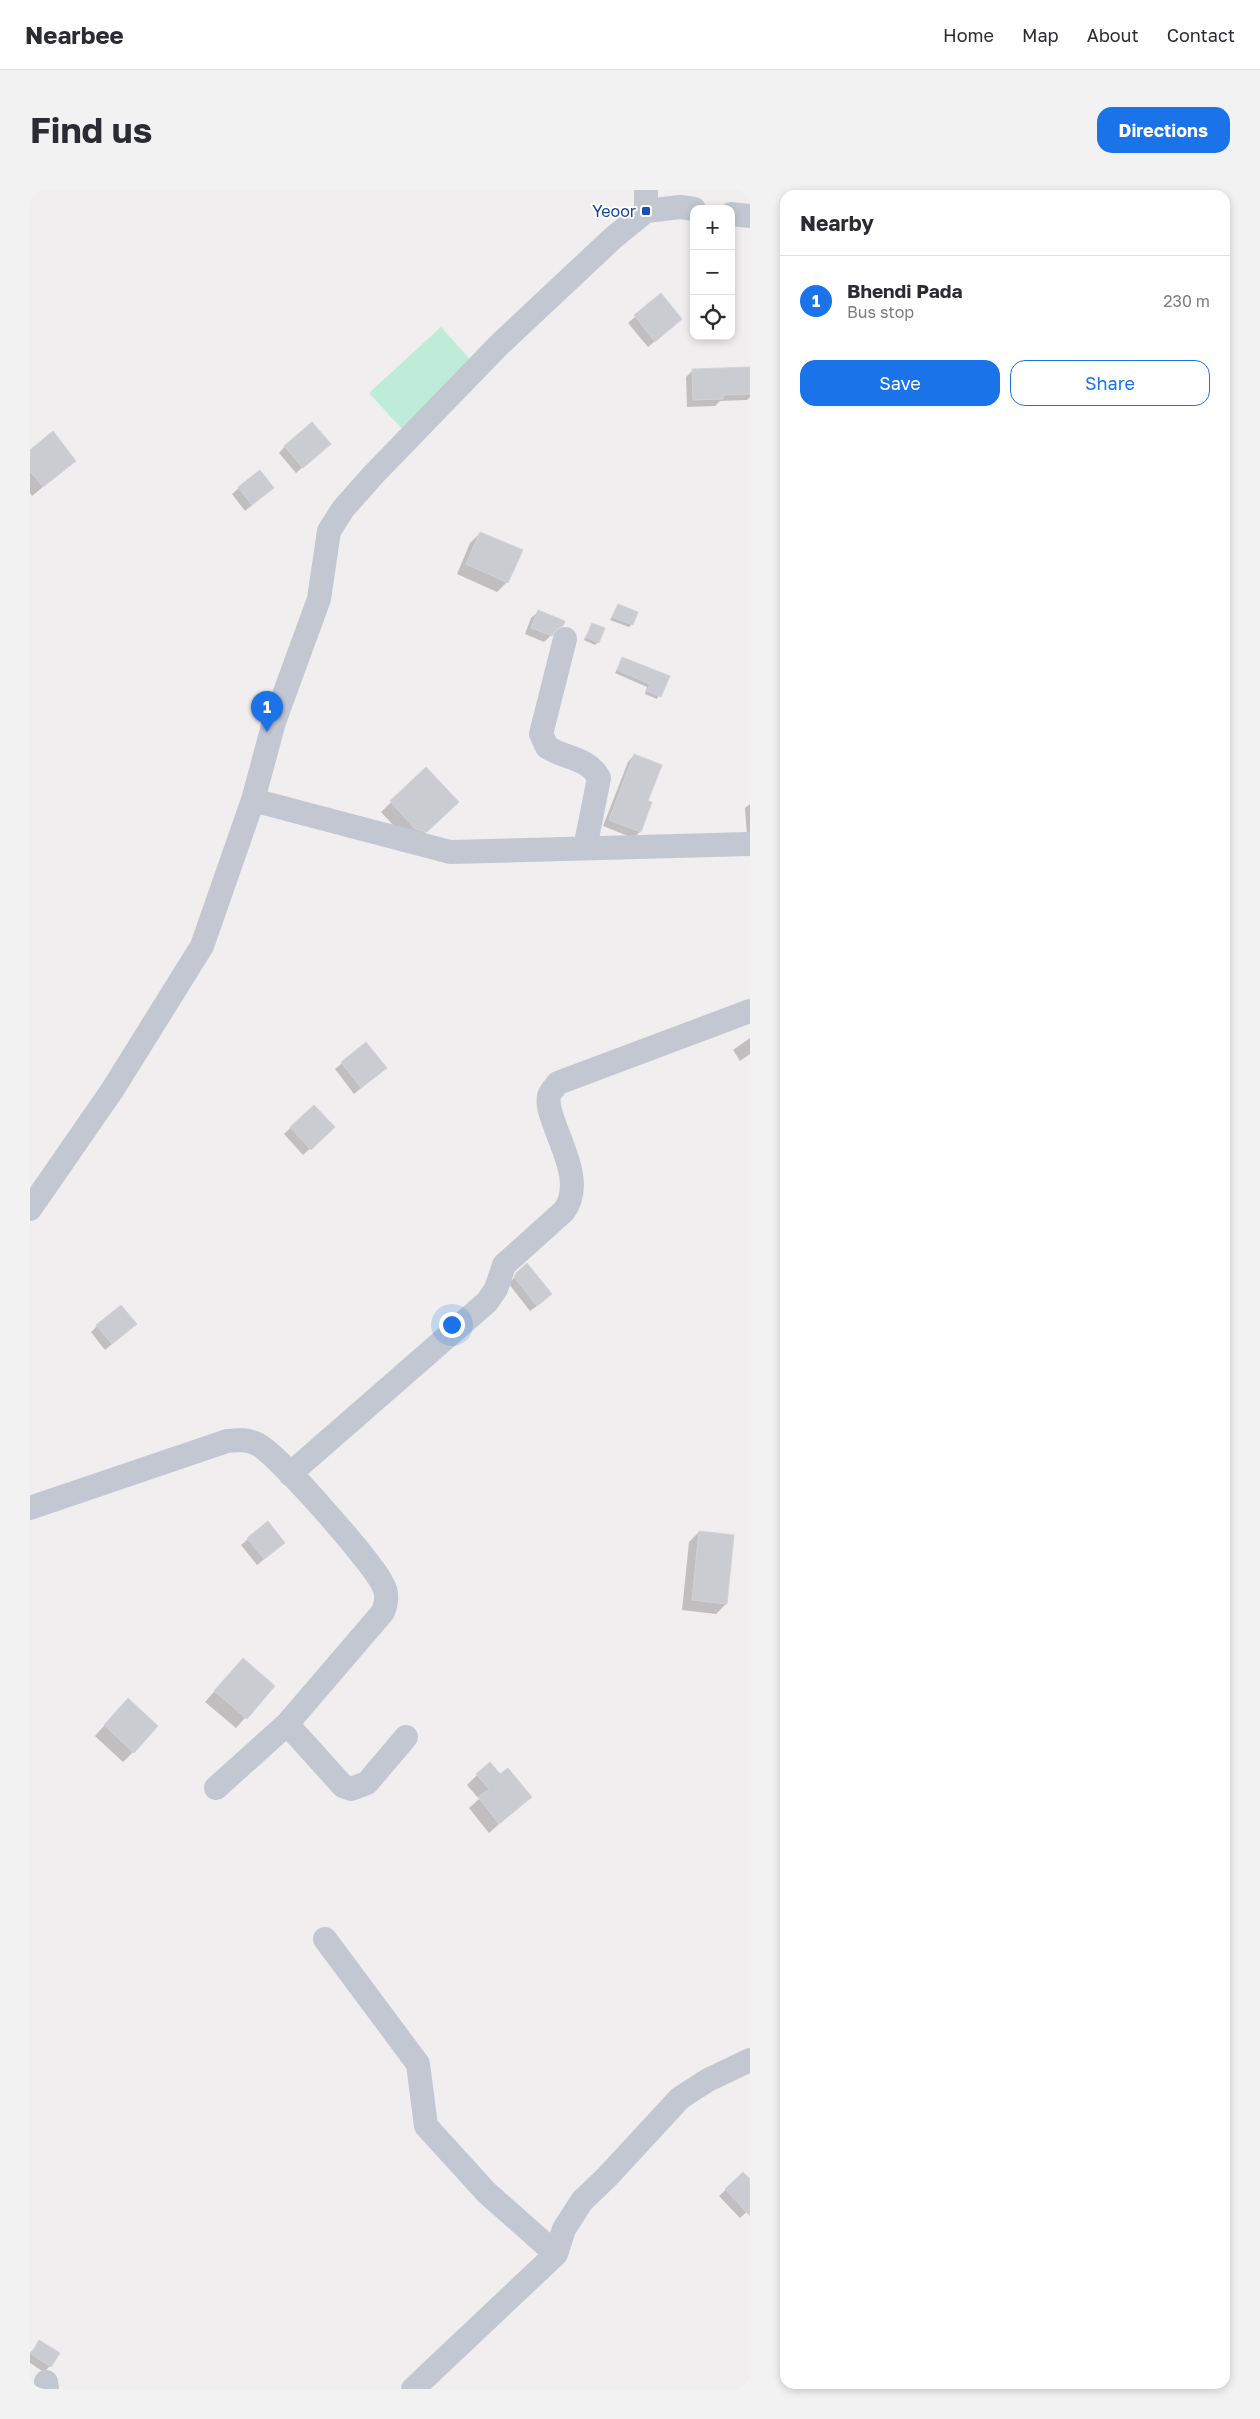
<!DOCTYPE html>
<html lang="en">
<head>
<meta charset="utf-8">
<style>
	body { margin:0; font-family:"Golos Text",sans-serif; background:#f2f2f3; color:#2b2b33 }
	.controls { position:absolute; right:15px; top:15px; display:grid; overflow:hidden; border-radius:10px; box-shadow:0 2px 8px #0003 }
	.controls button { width:45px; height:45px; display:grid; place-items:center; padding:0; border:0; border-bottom:1px solid #e1e1e2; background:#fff; color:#2b2b33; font:25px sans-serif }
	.you { position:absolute; left:421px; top:1134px; width:18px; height:18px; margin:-12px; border:4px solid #fff; border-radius:50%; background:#1a73e8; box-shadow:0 0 0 8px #1a73e833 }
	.badge { display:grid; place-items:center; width:32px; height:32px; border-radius:50%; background:#1a73e8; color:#fff; font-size:16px; font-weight:700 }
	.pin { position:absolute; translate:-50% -41px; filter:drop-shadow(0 1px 2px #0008) }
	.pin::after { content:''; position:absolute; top:26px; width:18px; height:15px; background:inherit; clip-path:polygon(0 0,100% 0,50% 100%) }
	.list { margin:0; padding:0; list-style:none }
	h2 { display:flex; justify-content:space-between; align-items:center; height:65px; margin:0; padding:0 20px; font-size:21px }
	h2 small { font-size:16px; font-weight:400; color:#7c7c81 }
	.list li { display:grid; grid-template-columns:32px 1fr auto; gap:15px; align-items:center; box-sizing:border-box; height:90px; padding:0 20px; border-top:1px solid #e1e1e2 }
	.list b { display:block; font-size:19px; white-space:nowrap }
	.list p { margin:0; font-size:16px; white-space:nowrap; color:#7c7c81 }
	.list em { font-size:16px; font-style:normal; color:#7c7c81 }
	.actions { display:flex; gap:10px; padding:15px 20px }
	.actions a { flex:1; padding:11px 0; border:1px solid #1a73e8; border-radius:15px; text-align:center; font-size:18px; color:#1a73e8 }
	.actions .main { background:#1a73e8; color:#fff }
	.icon { flex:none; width:28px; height:28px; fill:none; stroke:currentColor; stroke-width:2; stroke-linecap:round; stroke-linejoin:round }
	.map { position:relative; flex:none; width:720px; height:2199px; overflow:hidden; border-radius:15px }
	header { display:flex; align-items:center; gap:30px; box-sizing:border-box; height:70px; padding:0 25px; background:#fff; border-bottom:1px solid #e1e1e2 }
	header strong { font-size:24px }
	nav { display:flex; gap:28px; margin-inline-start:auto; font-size:18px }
	.intro { display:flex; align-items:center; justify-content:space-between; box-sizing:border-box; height:120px; padding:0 30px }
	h1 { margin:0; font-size:35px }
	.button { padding:12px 22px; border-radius:15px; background:#1a73e8; color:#fff; font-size:18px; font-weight:700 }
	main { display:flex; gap:30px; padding:0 30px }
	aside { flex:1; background:#fff; border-radius:15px; box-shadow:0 2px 8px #0003 }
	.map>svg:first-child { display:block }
</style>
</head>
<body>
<header>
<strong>Nearbee</strong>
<nav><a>Home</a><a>Map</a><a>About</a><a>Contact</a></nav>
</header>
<div class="intro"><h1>Find us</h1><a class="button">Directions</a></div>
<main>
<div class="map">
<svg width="720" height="2199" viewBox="0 0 720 2199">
	<rect width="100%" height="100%" fill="#f0eeee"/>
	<path fill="#beecd8" d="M411,137L445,175L374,241L339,203Z"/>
	<path fill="#0003" d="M630,105L644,136L618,157L598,133Z
		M720,178V207L717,210L690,211L685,216L657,217L656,187L663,180Z
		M255,256L292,261L266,283L249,263Z
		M0,261L44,271L2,306L0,303Z
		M209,298H243L215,321L202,304Z
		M450,343L477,392L467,402L427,384L440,353Z
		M588,415L602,434L599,437L580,430Z
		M508,422L532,435L514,452L495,444L501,428Z
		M562,434L568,452L565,455L554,450Z
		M592,469L638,486L627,509L615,504L617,497L585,483Z
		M604,565L617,612L621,613L610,642L603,648L573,636L598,572Z
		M396,579L417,622L386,651L375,648L351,622Z
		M720,614V646H717L715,618Z
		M720,848V864L710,871L703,860Z
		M336,854L355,878L324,904L305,879Z
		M284,916L297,943L273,965L254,944Z
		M487,1084L514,1111L500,1121L479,1094Z
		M67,1136L98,1141L75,1160L61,1142Z
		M669,1342L696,1414L686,1424L652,1420L659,1352Z
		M218,1349L247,1359L227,1375L211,1355Z
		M203,1480L243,1497L206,1538L175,1512Z
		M88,1520L103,1562L93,1572L65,1546Z
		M447,1585L470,1586L500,1607L459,1643L439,1618L449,1609L437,1595Z
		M713,1984L720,1991V2019L710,2028L689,2006Z
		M9,2152L20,2176L14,2182L0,2173V2163Z"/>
	<path fill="#cbccd2" stroke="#d2d3d9" d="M631,103L652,129L625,152L604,125Z
		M720,177V204L693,205V209L663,210L662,179Z
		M282,232L301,254L273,278L254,256Z
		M23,241L46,271L13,297L0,281V260Z
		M230,280L244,298L222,315L208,297Z
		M450,342L493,360L478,393L436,374Z
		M588,414L608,422L603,435L582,427Z
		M508,420L535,431L533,436L526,439L522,446L501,438Z
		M562,433L575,438L569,453L556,447Z
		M592,467L640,486L631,507L617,501L620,494L587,480Z
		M604,564L632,575L618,611L622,612L611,642L579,630Z
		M396,577L429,612L397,642L385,639L360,611Z
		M336,852L357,878L331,898L311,872Z
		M284,915L305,937L281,960L260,937Z
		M497,1073L522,1104L507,1116L484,1087L486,1083Z
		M91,1115L107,1134L82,1154L66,1135Z
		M238,1331L255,1353L234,1369L217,1348Z
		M669,1341L704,1345L697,1414L662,1410Z
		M213,1468L245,1496L217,1529L184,1501Z
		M98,1508L128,1536L104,1563L74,1535Z
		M460,1572L470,1584L478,1578L502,1607L469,1634L448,1607L459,1599L446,1584Z
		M713,1982L720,1989V2026L695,1999Z
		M9,2150L30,2163L21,2177L1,2164Z"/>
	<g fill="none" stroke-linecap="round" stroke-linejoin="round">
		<path stroke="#c2c7d2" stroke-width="24" d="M616,0V21
			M701,24L720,26
			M535,449L511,544L517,557C535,569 558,567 569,588L555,658
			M223,610L420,662L720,654
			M0,1019L83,899L172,756L223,610L244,532L289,409L299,341L313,319L344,284L469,155L583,48L616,21L650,17L664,19
			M260,1284L457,1112L466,1099L474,1075L534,1021C553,995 533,960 524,933C521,924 517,915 519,906C520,902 525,897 528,893L720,821
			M0,1318L197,1251C208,1250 217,1249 227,1254C247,1263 341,1371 352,1393C358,1403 357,1411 353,1422L257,1534L186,1598
			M257,1534L313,1596L321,1599L337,1593L376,1547
			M295,1749L388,1874L396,1936L457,2003L526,2064
			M16,2192L17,2199
			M383,2199L526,2064L534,2039L552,2011L577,1987L650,1908L678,1890L720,1870"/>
	</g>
	<rect fill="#1a4fb4" stroke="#fff" stroke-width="2" x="611" y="16" width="10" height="10" rx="2.5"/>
	<g text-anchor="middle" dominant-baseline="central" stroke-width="4" stroke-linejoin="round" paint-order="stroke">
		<g font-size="16" fill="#164399" stroke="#fff" text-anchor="end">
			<text x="606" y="21">Yeoor</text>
		</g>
	</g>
</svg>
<div class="controls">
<button>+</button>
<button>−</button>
<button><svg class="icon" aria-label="locate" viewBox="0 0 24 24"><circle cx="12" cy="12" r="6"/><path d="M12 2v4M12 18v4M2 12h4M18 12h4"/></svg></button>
</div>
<div class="you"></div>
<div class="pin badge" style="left:237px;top:542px">1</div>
</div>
<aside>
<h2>Nearby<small></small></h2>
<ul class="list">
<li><span class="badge">1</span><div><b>Bhendi Pada</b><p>Bus stop</p></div><em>230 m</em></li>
</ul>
<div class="actions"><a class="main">Save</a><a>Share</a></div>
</aside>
</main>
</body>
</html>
